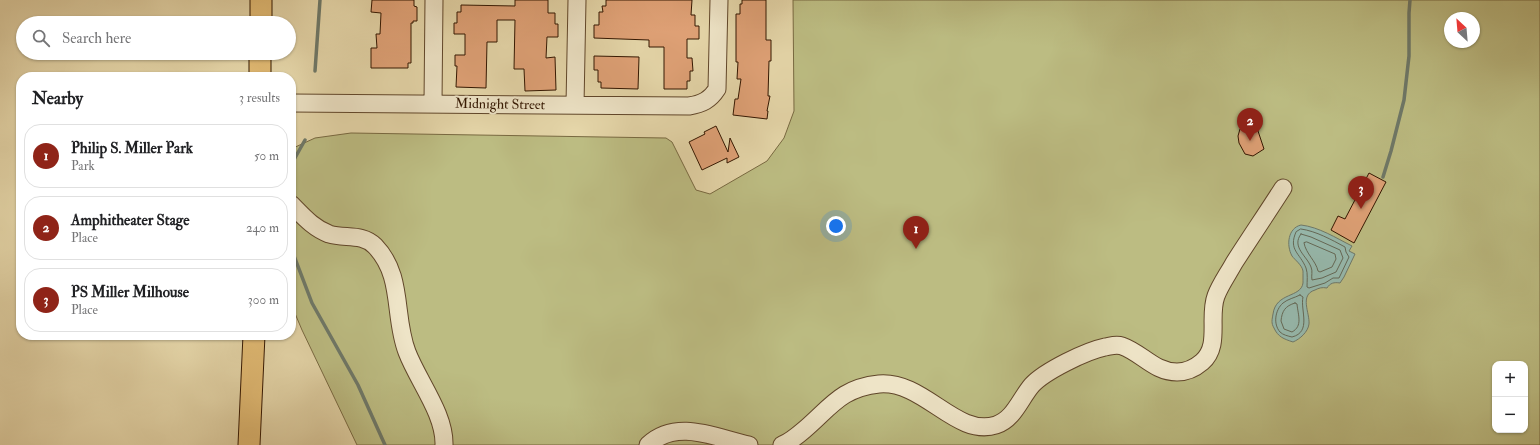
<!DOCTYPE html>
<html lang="en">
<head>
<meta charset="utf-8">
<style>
	body { margin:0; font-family:"IM FELL Double Pica",serif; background:#f6f6f6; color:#202124 }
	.controls { position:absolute; right:12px; bottom:12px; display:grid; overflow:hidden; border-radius:8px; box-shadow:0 1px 3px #0004 }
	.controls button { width:36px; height:36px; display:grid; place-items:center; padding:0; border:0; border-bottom:1px solid #e0e0e0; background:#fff; color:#202124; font:20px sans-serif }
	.compass { position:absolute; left:1444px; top:12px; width:36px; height:36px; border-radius:50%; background:#fff; box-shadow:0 1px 3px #0004; rotate:334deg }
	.you { position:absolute; left:836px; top:226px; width:14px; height:14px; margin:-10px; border:3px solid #fff; border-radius:50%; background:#1a73e8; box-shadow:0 0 0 6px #1a73e833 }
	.badge { display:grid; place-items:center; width:26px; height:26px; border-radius:50%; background:#8f2418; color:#fff; font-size:13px; font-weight:700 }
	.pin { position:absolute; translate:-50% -33px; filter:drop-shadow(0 1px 2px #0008) }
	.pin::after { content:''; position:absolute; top:21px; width:14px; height:12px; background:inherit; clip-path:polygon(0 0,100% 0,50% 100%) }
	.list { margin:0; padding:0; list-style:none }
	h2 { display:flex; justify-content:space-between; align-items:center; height:52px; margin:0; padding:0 16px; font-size:17px }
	h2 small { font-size:13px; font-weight:400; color:#757577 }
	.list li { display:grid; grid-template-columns:26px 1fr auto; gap:12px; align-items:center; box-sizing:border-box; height:64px; margin:0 8px 8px; padding:0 8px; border:1px solid #e0e0e0; border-radius:16px }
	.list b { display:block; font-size:15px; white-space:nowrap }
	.list p { margin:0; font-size:13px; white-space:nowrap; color:#757577 }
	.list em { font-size:13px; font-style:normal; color:#757577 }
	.icon { flex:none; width:22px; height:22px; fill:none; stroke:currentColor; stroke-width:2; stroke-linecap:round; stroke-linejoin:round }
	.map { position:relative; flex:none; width:1540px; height:445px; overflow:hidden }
	.search { position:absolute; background:#fff; box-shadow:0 1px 3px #0004; left:16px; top:16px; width:280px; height:44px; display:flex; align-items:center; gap:10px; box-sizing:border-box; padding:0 14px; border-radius:22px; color:#757577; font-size:15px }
	.panel { position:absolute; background:#fff; box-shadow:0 1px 3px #0004; left:16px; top:72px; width:280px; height:268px; border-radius:16px }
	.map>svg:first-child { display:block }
</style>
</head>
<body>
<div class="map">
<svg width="1540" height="445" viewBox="0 0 1540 445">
	<rect width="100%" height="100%" fill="#e5d6a9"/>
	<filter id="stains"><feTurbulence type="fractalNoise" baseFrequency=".005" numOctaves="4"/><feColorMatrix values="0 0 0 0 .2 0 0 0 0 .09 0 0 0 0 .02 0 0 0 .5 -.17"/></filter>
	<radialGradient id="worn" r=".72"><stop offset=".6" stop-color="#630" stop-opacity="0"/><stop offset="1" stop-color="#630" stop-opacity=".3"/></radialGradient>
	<path fill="#bcbc82" stroke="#786941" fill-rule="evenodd" d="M793,0H1540V445H357L302,330L291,304V149L315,138L351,133L666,138L672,142L696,190L710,194L767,161L784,138L794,111ZM1450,18H1474V42H1450ZM1495,364H1525V430H1495Z"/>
	<path fill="#96b9ad" stroke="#6e7868" d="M1301,225C1319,227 1336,238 1352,246L1349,251L1355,254L1344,277L1340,283C1334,282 1330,283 1327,288C1322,287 1319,288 1315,290C1299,295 1310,313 1309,324C1308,332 1300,339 1293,342C1284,339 1278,337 1274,328C1271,323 1272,320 1273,314C1276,292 1301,298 1303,283C1303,280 1303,274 1303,271C1302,265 1295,260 1292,256C1286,245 1288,228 1301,225Z"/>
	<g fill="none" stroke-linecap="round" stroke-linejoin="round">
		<path stroke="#646856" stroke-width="1" d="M1301,229C1316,231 1332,240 1345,247L1346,252L1349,257L1339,278H1333L1325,283L1309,288L1307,287C1307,282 1308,273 1306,268C1300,253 1288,250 1296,232Z
			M1301,234L1311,237L1340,250L1343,258L1336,272L1322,278L1312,280C1311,276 1313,271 1311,267C1307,256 1291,247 1301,234Z
			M1307,242L1335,254L1336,259L1332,267L1320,272L1318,271C1316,261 1306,254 1304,243Z
			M1300,295L1303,297C1300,310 1312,332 1292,337C1288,336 1283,335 1280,332C1273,324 1275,310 1283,303C1288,299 1294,298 1300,295Z
			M1295,303L1297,304C1298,315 1303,326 1292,332L1284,329L1281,321C1282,311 1285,306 1295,303Z"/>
		<path stroke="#6e7868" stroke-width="3.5" d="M315,71L320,0
			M291,165L305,140
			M1383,177L1391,151L1404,100L1409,56V13L1410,0
			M291,248L312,303L358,385L385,445"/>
	</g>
	<path fill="#dfa176" stroke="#331600" d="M372,0H414V6L417,7V21H413V23H411V63H408V68H371V48H377L376,34H380L381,13L371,12Z
		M515,0H548V13H555V24H558V37H547L546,58L555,57L556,90L525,91L524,69H514L515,20H497V42H487L486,88L456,87L457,66H455V55H465V34H454V23H457V12H461V5L515,6Z
		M606,0H692L691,15H695V26H699V39H687V58H692L693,71H690V81H687V89H664V47H649V40L594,38V25H599V12H603L602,6H606Z
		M742,0H766V40H771V61H769L768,96H770L767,111H768L767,119L733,115L735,99H738L741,79H737L738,62H736V14H740V4H742Z
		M594,56L639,57L638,89L601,88V82H598V70H594Z
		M1248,125L1258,126V131L1264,149L1253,156L1245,154L1239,143L1238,136L1240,129Z
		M716,126L728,152L730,138L739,157L727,163V158L702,170L689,142L705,134L704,132Z
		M1369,173L1386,182L1354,243L1331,230L1338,216L1345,219Z"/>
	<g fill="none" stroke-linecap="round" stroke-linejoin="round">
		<defs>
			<path id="minor" d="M291,103L689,106C702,104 710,100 717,89L719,0
				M433,103L434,0
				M575,105L577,0
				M291,204C303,216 313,228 329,234C345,239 362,233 375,246C404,276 393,316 407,352C418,381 445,414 444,445
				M648,445C677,418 716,438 749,445
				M782,445C790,442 797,436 804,430C831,407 841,388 879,384C924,380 956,438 996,425C1014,419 1020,399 1032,385C1045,371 1086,351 1105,347C1111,346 1116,344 1122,346C1142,353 1154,372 1177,372C1186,372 1195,368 1202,362C1221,346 1208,317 1216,296C1220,285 1228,274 1234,263C1250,238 1267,213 1283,188"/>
			<path id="major" d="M261,23V0
				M260,77V53
				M249,445L254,335"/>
		</defs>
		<use href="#minor" stroke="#60462a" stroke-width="19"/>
		<use href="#major" stroke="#331600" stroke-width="23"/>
		<use href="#minor" stroke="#eee4c7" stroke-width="17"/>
		<use href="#major" stroke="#e2bb74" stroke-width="21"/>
	</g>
	<g text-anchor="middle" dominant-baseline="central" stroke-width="4" stroke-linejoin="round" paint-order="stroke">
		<g font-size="14" fill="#331600" stroke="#eee4c7">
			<text transform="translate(500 104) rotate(1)">Midnight Street</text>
		</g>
	</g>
	<rect width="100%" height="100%" filter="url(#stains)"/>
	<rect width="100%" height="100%" fill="url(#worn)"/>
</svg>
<div class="controls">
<button>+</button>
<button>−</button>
</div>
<svg class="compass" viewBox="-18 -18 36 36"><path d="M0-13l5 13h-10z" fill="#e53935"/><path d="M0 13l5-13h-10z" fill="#757577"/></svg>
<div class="you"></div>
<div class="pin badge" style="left:916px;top:249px">1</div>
<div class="pin badge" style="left:1250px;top:141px">2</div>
<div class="pin badge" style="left:1361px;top:209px">3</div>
<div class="search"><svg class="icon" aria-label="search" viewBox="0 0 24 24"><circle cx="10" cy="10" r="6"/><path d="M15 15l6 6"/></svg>Search here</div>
<section class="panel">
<h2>Nearby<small>3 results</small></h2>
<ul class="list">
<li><span class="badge">1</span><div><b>Philip S. Miller Park</b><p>Park</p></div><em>50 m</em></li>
<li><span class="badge">2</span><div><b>Amphitheater Stage</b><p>Place</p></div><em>240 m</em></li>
<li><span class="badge">3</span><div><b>PS Miller Milhouse</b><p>Place</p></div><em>300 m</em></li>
</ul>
</section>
</div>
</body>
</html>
